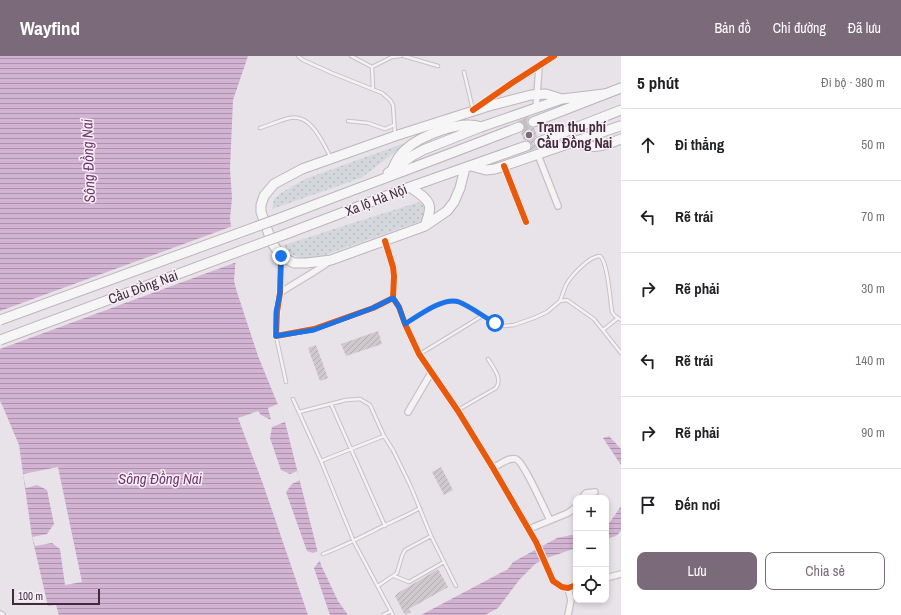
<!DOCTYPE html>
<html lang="vi">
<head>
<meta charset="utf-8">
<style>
	body { margin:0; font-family:"Archivo Narrow",sans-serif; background:#f6f6f6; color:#202124 }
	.controls { position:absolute; right:12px; bottom:12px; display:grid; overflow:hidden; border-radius:8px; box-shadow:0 2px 6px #0003 }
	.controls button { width:36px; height:36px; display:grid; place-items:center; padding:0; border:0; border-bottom:1px solid #e0e0e0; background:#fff; color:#202124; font:20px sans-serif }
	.scale { position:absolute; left:12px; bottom:10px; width:88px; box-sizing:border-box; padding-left:4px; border:2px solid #412a3e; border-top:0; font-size:11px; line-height:14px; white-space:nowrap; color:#412a3e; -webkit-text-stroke:3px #f7f1f7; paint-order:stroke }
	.stop { position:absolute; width:12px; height:12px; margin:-9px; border:3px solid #1a73e8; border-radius:50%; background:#fff }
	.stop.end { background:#1a73e8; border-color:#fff; box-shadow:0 1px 4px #0008 }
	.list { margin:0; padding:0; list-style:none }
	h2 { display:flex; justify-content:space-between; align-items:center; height:52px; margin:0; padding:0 16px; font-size:17px }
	h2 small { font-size:13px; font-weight:400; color:#757577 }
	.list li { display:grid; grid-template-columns:26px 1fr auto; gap:12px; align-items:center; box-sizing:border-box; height:72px; padding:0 16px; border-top:1px solid #e0e0e0 }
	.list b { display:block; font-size:15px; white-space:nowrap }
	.list em { font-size:13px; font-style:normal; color:#757577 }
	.actions { display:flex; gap:8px; padding:12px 16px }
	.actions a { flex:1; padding:9px 0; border:1px solid #7b6b7a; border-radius:8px; text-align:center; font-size:14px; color:#7b6b7a }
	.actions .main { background:#7b6b7a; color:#fff }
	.icon { flex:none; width:22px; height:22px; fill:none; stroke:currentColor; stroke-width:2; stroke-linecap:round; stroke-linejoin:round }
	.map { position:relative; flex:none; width:621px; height:559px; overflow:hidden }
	header { display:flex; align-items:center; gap:24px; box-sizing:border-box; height:56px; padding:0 20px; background:#7b6b7a; color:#fff }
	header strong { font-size:19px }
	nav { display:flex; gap:22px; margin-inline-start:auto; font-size:14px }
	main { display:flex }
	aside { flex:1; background:#fff }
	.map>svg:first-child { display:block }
</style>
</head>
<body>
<header>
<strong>Wayfind</strong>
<nav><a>Bản đồ</a><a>Chỉ đường</a><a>Đã lưu</a></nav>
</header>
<main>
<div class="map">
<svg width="621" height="559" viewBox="0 0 621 559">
	<defs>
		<pattern id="green-dots" width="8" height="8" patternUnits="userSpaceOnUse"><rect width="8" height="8" fill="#d4d8dc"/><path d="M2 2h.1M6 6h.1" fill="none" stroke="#b7babe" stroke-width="1.8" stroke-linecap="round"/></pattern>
		<pattern id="water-rules" width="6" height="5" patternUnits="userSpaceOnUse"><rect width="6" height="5" fill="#d2b3d2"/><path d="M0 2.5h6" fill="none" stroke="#ac92ac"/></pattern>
		<pattern id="building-hatch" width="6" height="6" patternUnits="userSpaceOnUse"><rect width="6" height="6" fill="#cfc9ce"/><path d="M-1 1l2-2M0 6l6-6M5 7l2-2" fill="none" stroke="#b3adb2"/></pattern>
	</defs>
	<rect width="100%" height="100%" fill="#e8e3e8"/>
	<path fill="url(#green-dots)" d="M410,85L361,122L272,153L274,143L281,137L305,123Z
		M419,146L424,148L426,151L425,161L421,165L319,201C303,204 293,203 284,189Z"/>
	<path fill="url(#water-rules)" d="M0,0H248L233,44L230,113L232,142L230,163L236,201L234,224L236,233L258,300L285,366L321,509L338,545L348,559H59L56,549L48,550L32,481L19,389L3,351L0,345Z
		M609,380L621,393V409L603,382Z
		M621,450V475L616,480L606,483V468L610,466Z
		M576,478V492L547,502L535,508L520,523L498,552L485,559H421L508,513L513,506L557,482Z"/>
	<path fill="#e8e3e8" d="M233,170L237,206L0,293V255Z
		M278,348L285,366L272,371L270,382L281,414L290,418L297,415L300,424L292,428L286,436L307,495L313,497L319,495L321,503L314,512L330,559H308L263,428L238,362L258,355L261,359L271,364L268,352Z
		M58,411L82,526L65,529L60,493L52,487L35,490L32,481L47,478L54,468L47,434L37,429L26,432L23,418Z"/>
	<path fill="url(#building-hatch)" d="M530,60L527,65V68L530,71L534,72L537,80L534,83L533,88L538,92L529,95L532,91L531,88L527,84H524L521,77L525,72L524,68L522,66L517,65Z
		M378,275L382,288L346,300L341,288Z
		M316,289L328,322L320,325L308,292Z
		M441,411L453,434L444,439L432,416Z
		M438,513L448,531L409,553L411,556L405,559L395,540L398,537Z"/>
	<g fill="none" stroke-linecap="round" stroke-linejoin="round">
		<path stroke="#c7bec6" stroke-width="9" stroke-dasharray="9 4.5" stroke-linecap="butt" d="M519,71L533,66"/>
		<defs>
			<path id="service" d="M298,0L303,4L332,17L382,37L390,44L393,49L395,78
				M351,0L372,11L373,33
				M404,0L438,10
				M372,11L392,1L401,0
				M464,16L473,54
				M348,65L368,67L385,73L394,69
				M260,72C270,69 280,64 290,62C311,58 322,85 330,100
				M560,245C562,240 564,234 566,229C571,220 589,200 600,200C608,206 610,244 612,256L615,260L621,264
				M405,267L434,250L446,246L458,245L495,267L504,270L514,269L534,262L547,256L560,245L567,244L594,263L621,297
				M603,274L618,262
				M276,280L286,326
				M420,298L482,260
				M293,343L321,405L354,486L393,559
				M331,348L385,470
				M458,354L496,332C503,323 493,311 488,303
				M299,356L346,344L360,343L370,349L384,380L393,394L411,431L431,480L456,530
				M321,405L384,380
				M323,498C344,490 363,480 383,470C396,464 408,459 420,452
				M394,520L409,526L444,506
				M378,530L397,517L402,500L405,494L431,480
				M383,559L391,555"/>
			<path id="minor" d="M478,51L512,27L554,0
				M536,52L539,11
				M538,99L558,150
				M504,110L526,166
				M385,185L393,211L394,220L393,242L399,251L405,268L419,298L458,355L493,412L536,486L553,525L562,531L568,532L576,529
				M281,200L280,237L277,256L276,280L314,273L373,252L393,242
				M280,237C296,226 314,217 330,205
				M408,356L431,317
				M493,412C500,408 509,401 516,403C524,406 545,455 550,464
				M582,442L586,437L595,436
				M529,473L568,457L576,451
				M606,522L621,518
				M0,558L2,559
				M568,559L571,544L568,532"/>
			<path id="trunk" d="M533,66L621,32
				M539,86L621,54
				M576,86C593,94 604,90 621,83
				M471,110L486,114L495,113L620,70
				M393,112C396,105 399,99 405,94C421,79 461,64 481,71
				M465,112L460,132L454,146L447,155L425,170L331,204L307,207H294L281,200L272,187L261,156V149L264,140L274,128L302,113L395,80L489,50L531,39L546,38L562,43
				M388,117L412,100L423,94L481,71L562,43L604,38
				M410,131C430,145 434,146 425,170
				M280,162C360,131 440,102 519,71
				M286,178L410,131L526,90"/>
		</defs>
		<use href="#service" stroke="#c6c1c6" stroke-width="4.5"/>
		<use href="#minor" stroke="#c6c1c6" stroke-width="8"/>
		<use href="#trunk" stroke="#bdb5bc" stroke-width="11"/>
		<use href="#service" stroke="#f5f2f4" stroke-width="2.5"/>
		<use href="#minor" stroke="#f5f2f4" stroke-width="5.5"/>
		<use href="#trunk" stroke="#f7f6f7" stroke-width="9"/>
		<defs>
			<path id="trunk-bridge" d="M0,264L280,162
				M0,284L286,178"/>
		</defs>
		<use href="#trunk-bridge" stroke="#bdb5bc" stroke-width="11" stroke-linecap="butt"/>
		<use href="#trunk-bridge" stroke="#f7f6f7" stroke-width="9"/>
		<defs>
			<path id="cycleway" d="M473,54L512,27L554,0
				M504,110L526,166
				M385,185L393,211L394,220L393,242L399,251L405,268L419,298L458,355L493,412L536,486L553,525L562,531L568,532L576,529
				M281,200L280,237L277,256L276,280L314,273L373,252L393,242"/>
		</defs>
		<use href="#cycleway" stroke="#f7f1f7" stroke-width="8"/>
		<use href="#cycleway" stroke="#e8590c" stroke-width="6"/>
	</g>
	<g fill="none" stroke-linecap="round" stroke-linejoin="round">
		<path stroke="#1a73e8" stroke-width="5" d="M281,200L280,237L276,256V280L314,274L373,252L393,242L399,251L405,268C418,260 444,240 459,246C470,250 484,261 495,267"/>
	</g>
	<circle fill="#7b6b7a" stroke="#f7f1f7" stroke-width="1.5" cx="529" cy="79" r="4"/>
	<g text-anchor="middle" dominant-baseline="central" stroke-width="3" stroke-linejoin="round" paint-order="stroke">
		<g font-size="14" font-weight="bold" fill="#412a3e" stroke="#f7f1f7" text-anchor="start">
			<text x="537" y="71">Trạm thu phí<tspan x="537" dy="16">Cầu Đồng Nai</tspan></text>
		</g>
		<g font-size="14" fill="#412a3e" stroke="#f7f1f7">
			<text transform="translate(376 144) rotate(-21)">Xa lộ Hà Nội</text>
			<text transform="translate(143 231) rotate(-20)">Cầu Đồng Nai</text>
		</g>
		<g font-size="15" font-style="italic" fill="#743571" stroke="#f7f1f7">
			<text transform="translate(88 105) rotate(-92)">Sông Đồng Nai</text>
			<text x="160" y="422">Sông Đồng Nai</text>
		</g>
	</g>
</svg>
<div class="controls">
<button>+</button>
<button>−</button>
<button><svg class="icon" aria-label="locate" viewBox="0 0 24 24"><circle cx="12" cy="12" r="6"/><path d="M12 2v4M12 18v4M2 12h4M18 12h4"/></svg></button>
</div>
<div class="scale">100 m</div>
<div class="stop" style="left:495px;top:267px"></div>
<div class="stop end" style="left:281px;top:200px"></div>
</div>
<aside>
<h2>5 phút<small>Đi bộ · 380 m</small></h2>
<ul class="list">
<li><svg class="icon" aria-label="ahead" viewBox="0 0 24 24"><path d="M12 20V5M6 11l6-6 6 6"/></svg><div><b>Đi thẳng</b></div><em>50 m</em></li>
<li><svg class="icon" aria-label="left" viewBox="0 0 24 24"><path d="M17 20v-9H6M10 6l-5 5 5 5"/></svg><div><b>Rẽ trái</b></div><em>70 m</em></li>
<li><svg class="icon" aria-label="right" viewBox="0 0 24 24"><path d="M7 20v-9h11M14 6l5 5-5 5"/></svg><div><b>Rẽ phải</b></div><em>30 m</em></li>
<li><svg class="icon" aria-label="left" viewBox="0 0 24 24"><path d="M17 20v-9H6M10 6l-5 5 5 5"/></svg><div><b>Rẽ trái</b></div><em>140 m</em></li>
<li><svg class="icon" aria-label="right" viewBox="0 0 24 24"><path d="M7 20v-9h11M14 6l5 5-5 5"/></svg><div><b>Rẽ phải</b></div><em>90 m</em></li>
<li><svg class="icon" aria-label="arrive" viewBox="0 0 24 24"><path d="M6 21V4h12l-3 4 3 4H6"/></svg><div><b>Đến nơi</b></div></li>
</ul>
<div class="actions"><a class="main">Lưu</a><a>Chia sẻ</a></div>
</aside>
</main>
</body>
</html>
